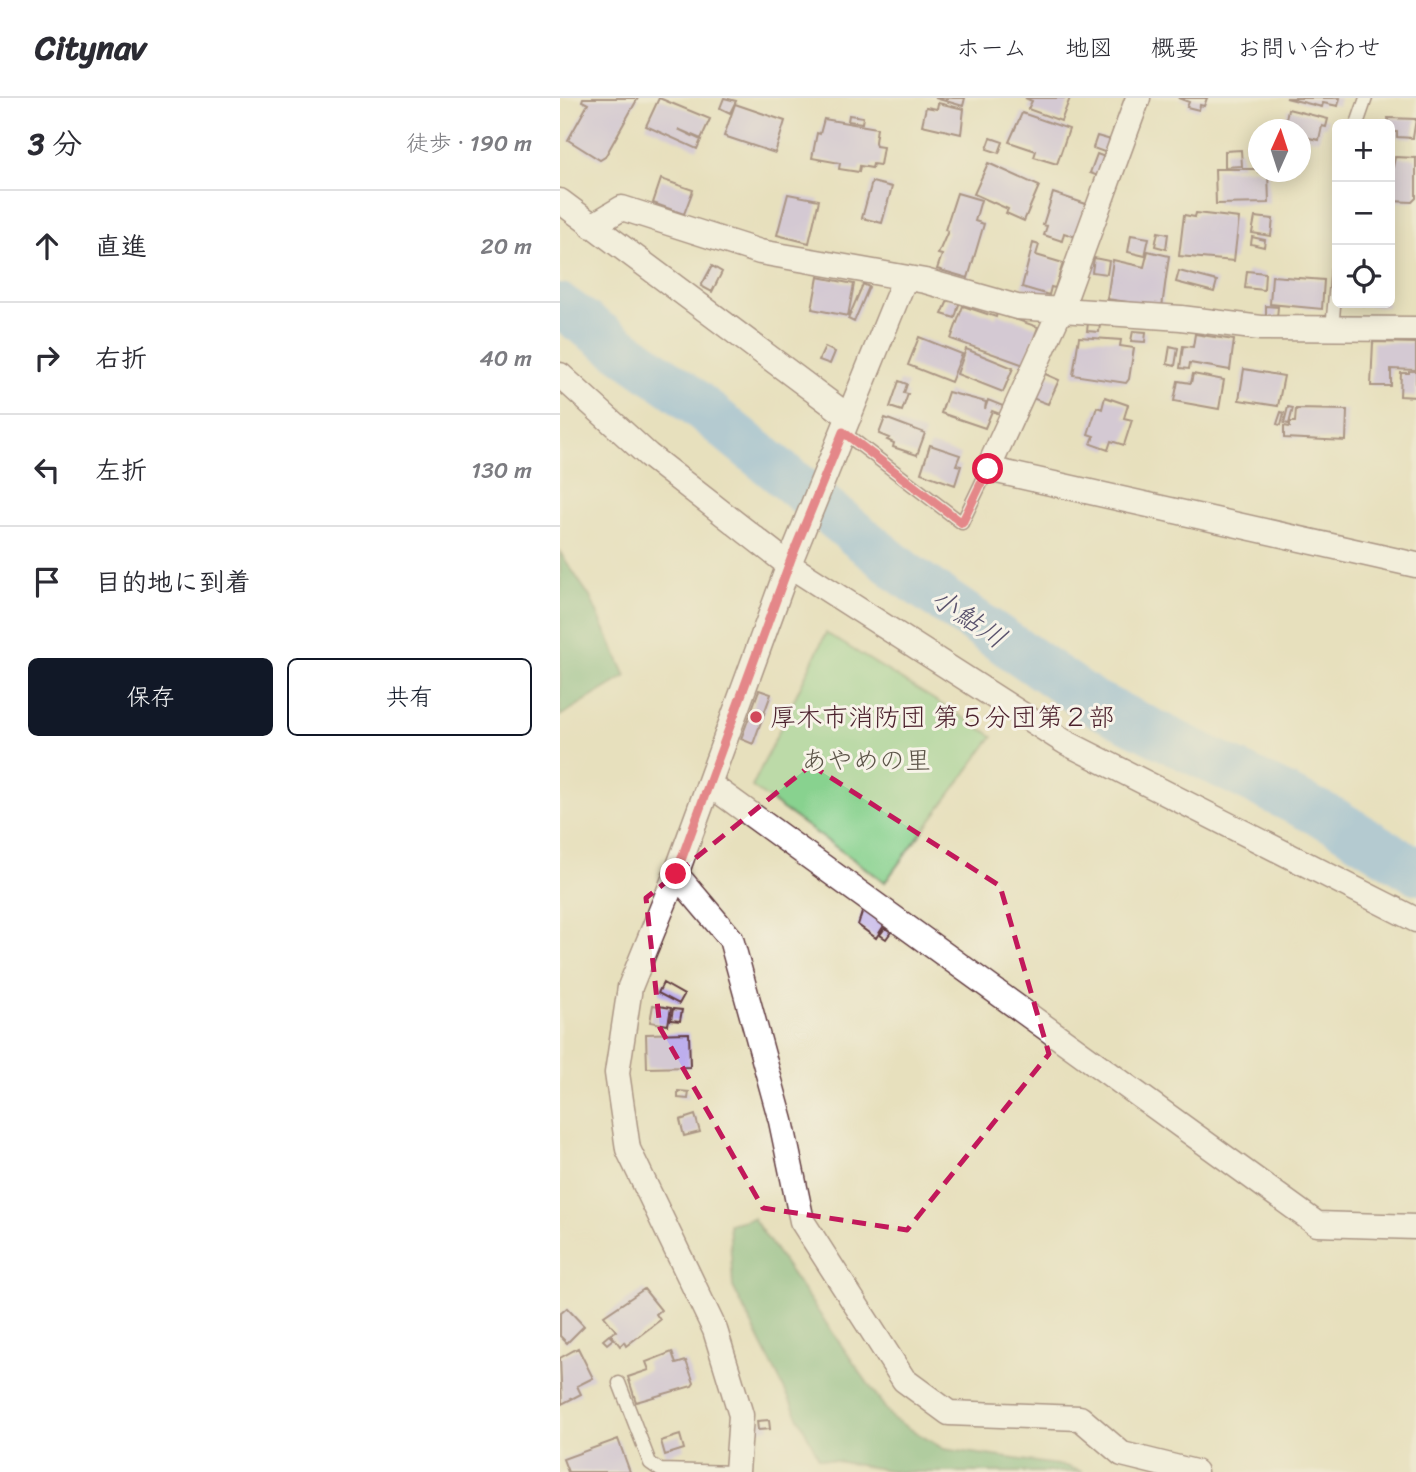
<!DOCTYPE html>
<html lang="ja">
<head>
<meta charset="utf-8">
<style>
	body { margin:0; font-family:Sriracha,"Klee One",sans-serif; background:#f2f2f3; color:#2b2b33 }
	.controls { position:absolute; right:21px; top:21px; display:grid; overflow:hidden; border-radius:10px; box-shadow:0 4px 18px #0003 }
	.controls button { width:63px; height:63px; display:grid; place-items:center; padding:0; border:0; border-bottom:2px solid #e1e1e2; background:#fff; color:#2b2b33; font:35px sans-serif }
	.compass { position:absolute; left:688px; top:21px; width:63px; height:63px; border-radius:50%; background:#fff; box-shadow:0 4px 18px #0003; rotate:3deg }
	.stop { position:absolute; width:21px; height:21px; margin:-16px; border:5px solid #e11d48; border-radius:50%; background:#fff }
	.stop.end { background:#e11d48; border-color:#fff; box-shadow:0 2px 7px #0008 }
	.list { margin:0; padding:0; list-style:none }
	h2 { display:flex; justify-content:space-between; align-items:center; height:91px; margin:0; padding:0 28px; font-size:30px }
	h2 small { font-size:23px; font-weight:400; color:#7c7c81 }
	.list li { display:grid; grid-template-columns:46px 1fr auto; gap:21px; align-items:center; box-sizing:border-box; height:112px; padding:0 28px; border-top:2px solid #e1e1e2 }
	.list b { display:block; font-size:26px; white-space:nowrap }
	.list em { font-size:23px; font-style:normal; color:#7c7c81 }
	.actions { display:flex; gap:14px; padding:21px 28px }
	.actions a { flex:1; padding:16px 0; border:2px solid #111827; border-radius:10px; text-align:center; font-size:24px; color:#111827 }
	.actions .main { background:#111827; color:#fff }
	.icon { flex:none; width:38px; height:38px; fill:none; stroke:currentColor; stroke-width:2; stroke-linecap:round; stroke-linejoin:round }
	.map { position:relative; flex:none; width:856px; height:1374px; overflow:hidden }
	header { display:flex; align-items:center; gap:42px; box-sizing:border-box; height:98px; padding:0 35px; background:#fff; border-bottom:2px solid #e1e1e2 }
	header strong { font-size:33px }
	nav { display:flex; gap:38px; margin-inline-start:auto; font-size:24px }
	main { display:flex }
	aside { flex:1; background:#fff }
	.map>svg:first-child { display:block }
</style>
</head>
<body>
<header>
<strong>Citynav</strong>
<nav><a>ホーム</a><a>地図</a><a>概要</a><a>お問い合わせ</a></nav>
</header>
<main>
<aside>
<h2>3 分<small>徒歩 · 190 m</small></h2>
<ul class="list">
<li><svg class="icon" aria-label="ahead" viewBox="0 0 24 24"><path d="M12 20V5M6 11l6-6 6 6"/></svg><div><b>直進</b></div><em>20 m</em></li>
<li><svg class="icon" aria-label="right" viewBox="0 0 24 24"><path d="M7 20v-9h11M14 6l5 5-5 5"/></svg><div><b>右折</b></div><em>40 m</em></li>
<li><svg class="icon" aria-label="left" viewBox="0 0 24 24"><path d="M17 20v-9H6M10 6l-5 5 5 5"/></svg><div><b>左折</b></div><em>130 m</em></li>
<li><svg class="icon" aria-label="arrive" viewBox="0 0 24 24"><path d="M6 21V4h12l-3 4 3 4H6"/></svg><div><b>目的地に到着</b></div></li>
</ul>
<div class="actions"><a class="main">保存</a><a>共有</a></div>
</aside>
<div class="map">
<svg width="856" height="1374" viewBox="0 0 856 1374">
	<rect width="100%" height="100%" fill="#f7f3e8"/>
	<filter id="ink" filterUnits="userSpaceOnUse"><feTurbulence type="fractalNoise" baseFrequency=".0143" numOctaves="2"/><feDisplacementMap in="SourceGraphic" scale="14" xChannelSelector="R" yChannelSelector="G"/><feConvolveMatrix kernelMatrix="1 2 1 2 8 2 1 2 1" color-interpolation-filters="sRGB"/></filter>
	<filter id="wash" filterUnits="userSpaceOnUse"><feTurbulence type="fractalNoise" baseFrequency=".00686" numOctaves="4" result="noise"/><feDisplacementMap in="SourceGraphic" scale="28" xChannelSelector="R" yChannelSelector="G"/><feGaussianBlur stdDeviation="1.57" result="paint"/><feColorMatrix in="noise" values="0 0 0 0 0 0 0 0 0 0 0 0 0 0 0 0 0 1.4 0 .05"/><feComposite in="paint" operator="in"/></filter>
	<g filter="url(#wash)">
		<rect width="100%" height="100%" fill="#e7e0bd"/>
		<path fill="#88d28f" stroke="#69785d" stroke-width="2" d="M266,535L433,638L325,784L192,689Z"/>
		<path fill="#6eb47a" stroke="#5c6a52" stroke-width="2" d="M0,454L30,499L66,578L0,618Z
			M193,1120L332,1320L384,1351L505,1368L523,1374H339L259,1360L173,1189L169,1126Z"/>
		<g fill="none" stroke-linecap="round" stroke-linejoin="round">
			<path stroke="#76b0e7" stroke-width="46" d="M0,208L121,293L345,476L534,605L775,723L856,773"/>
		</g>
		<g id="blocks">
			<path fill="#bdaeed" d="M23,0H78L45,59L40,62L8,42L28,6L22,3Z
				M99,0L150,21L141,41L118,31L141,42L137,51L86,28Z
				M164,0L176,3L170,15L160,10Z
				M375,0H405L403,8Z
				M465,0H510L501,23L468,11L472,3Z
				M618,0H647L644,8L640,7L639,12L627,9L629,4Z
				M726,0H780L778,8L763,5L762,9Z
				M378,5L404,11L401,36L362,27L366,9L377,11Z
				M175,6L225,23L215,55L164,38Z
				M728,11L768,21L766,29L762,28L759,42L740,38V32H724Z
				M462,15L509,31L497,66L474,59L476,53L449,44Z
				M289,17L303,19L302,25L288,23Z
				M828,20L856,21L853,40L837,39V34H830Z
				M264,21L317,30L315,44L316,48L323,49L320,67L313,66L312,70L300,68L299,74L279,71L280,65L252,60L257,35L260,36Z
				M537,38L551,42L547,55L533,50Z
				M431,40L443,44L439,55L427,51Z
				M681,52L682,68L665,69V53Z
				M537,56L545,59L538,78L530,75Z
				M835,59L856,60V100L852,104L830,103V69H833Z
				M428,65L479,88L464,123L446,115L448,111L414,96Z
				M655,71H698V74H708L709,105L656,106Z
				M101,81L133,92L124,116L93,105Z
				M312,84L332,89L322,125L302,120Z
				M397,95L421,102L415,123L424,126L408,180L377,171L382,157L378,156L388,133L385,132Z
				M493,95L526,106L516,139L504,135L502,143L484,137L487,128L483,127Z
				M228,96L259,102L249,145L217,137Z
				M636,115L679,120L674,163L619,158L624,117L635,119Z
				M695,119L713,121L711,138L692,135Z
				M598,134L608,136L606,151L595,148Z
				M571,137L589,140L585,158L568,154Z
				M692,139L705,142L704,149L691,146Z
				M473,145L479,147L476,157L503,165L495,190L491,189L489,197L462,189Z
				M588,153L609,158L602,209L547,201L553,162L584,169Z
				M534,160L549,163L547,176L532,174Z
				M152,168L162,174L152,194L141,188Z
				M619,173L657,183L654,194L616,184Z
				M687,173L705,175L704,192L685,190Z
				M712,178L764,182L762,211L710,206Z
				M258,179L294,186L288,218L252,211Z
				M303,186L309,189L294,224L288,221Z
				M389,200L400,203L395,220L382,216Z
				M802,205H828L827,209L802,207Z
				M403,208L436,219L437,215L478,229L464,267L391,241Z
				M706,208L718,209L717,220L706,219Z
				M528,225L540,227L539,234L527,233Z
				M573,233L586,234L585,244L571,243Z
				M635,236L674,242L670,272L630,265L629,271L620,270L623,248L633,249Z
				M359,239L402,256L391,284L348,267Z
				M519,239L561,242L560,248L574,250L569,281L566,285L513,277Z
				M813,244L856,245V272L831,271V288H811Z
				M610,248L618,250L615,268L607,266Z
				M265,249L275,254L270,266L259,262Z
				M406,251L453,270L443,294L397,276Z
				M684,271L724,278L718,308L679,302Z
				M849,273H856V299L840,298L841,275H849Z
				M483,275L499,282L488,306L472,300Z
				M633,276L664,282L659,311L614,303L618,283L631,285Z
				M339,283L347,286L344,295L348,296L342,313L330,309Z
				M388,294L426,304L425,311L428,302L443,308L440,316L432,313L425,330L381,315Z
				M545,299L568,307L564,320L572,322L564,347L551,343L548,352L531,346L534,338L528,336L537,309L542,311Z
				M728,309L733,310L729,326L724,325Z
				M736,311L787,312L786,343L724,340V328L730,329V324H735Z
				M721,314L724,315L721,327L717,326Z
				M325,320L365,335L357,357L333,349L334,345L327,342L329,340L319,336Z
				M370,347L400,357L396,367L401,368L395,387L361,375Z
				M199,592L211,596L193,646L181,641Z
				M303,811L325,826L316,840L298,827Z
				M325,830L331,834L326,841L320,837Z
				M103,885L124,897L119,906L98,895Z
				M93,907L111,910L108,927L90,924Z
				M113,911L122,912L120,923L111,922Z
				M129,935L130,969L87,970L86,936Z
				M118,993L129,994L128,1001L118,1000Z
				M135,1017L140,1034L124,1038L120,1022Z
				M84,1191L101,1212L96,1216L100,1222L66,1248L64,1244L60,1248L51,1236L56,1233L44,1218Z
				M7,1210L24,1228L7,1245L0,1238V1216Z
				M49,1237L53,1241L47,1246L43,1242Z
				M18,1250L33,1280L17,1288L21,1296L2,1306L0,1260Z
				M112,1254L116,1266L126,1263L134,1285L132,1288L76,1304L68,1279L89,1272L86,1264Z
				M209,1322L210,1331L198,1332L197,1323Z
				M120,1337L124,1351L105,1357L101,1343Z
				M58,1341L70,1374H8L3,1361Z"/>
		</g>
	</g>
	<g filter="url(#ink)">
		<use href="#blocks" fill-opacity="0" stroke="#623c41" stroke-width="2"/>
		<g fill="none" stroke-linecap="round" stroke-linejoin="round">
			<defs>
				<path id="lane" d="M797,26L806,0
					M772,232L777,172
					M283,334L402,425L428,371
					M59,1285L90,1365L100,1372L175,1374"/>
				<path id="street" d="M578,0L501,211L428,371L856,467
					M0,103L289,319
					M32,128L62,110L200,154L365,183L457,209L621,220L701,230L856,231
					M0,277L88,357L229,467L505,644L856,822
					M149,686L757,1126L856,1129
					M116,776L171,841L221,1023L242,1123L344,1282L389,1315L520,1320L562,1356L635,1374
					M177,1374L181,1317L155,1232L68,1051L57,975L70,889L116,776L231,461L345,180"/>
			</defs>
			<use href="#lane" stroke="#623c41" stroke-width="15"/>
			<use href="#street" stroke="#623c41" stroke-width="27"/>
			<use href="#lane" stroke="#fff" stroke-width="12"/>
			<use href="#street" stroke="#fff" stroke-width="24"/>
		</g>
	</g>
	<g fill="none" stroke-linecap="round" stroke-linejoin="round" filter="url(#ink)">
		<path stroke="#e11d48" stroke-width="9" d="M116,776L231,461L283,334L402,425L428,371"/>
	</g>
	<path d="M0 0H856V1374H0ZM251,667L440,788L489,956L347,1132L203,1110L100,930L86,800Z" fill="#e7e0bd" fill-opacity=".55" fill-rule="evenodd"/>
	<path fill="none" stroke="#c2185b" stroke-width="5" stroke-dasharray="14 9" stroke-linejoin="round" d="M251,667L440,788L489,956L347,1132L203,1110L100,930L86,800Z"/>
	<circle fill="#d1495b" stroke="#f7f3e8" stroke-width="2.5" cx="196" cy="619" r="7"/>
	<g text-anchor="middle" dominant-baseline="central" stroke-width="6" stroke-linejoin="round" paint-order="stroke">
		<g font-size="26" fill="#4a1f2b" stroke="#f7f3e8" text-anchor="start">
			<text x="210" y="619">厚木市消防団 第５分団第２部</text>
		</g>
		<g font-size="26" fill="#5d5549" stroke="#f7f3e8">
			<text x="306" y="662">あやめの里</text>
		</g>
		<g font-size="28" font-style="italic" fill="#59526d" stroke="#f7f3e8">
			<text transform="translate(409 520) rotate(34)">小鮎川</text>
		</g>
	</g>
</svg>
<div class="controls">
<button>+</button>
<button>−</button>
<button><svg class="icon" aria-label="locate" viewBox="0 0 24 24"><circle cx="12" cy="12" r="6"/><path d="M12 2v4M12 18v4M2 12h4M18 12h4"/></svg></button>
</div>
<svg class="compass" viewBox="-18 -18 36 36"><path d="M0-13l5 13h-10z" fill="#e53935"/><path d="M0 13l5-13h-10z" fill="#7c7c81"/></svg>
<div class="stop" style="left:428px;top:371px"></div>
<div class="stop end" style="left:116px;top:776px"></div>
</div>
</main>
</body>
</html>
